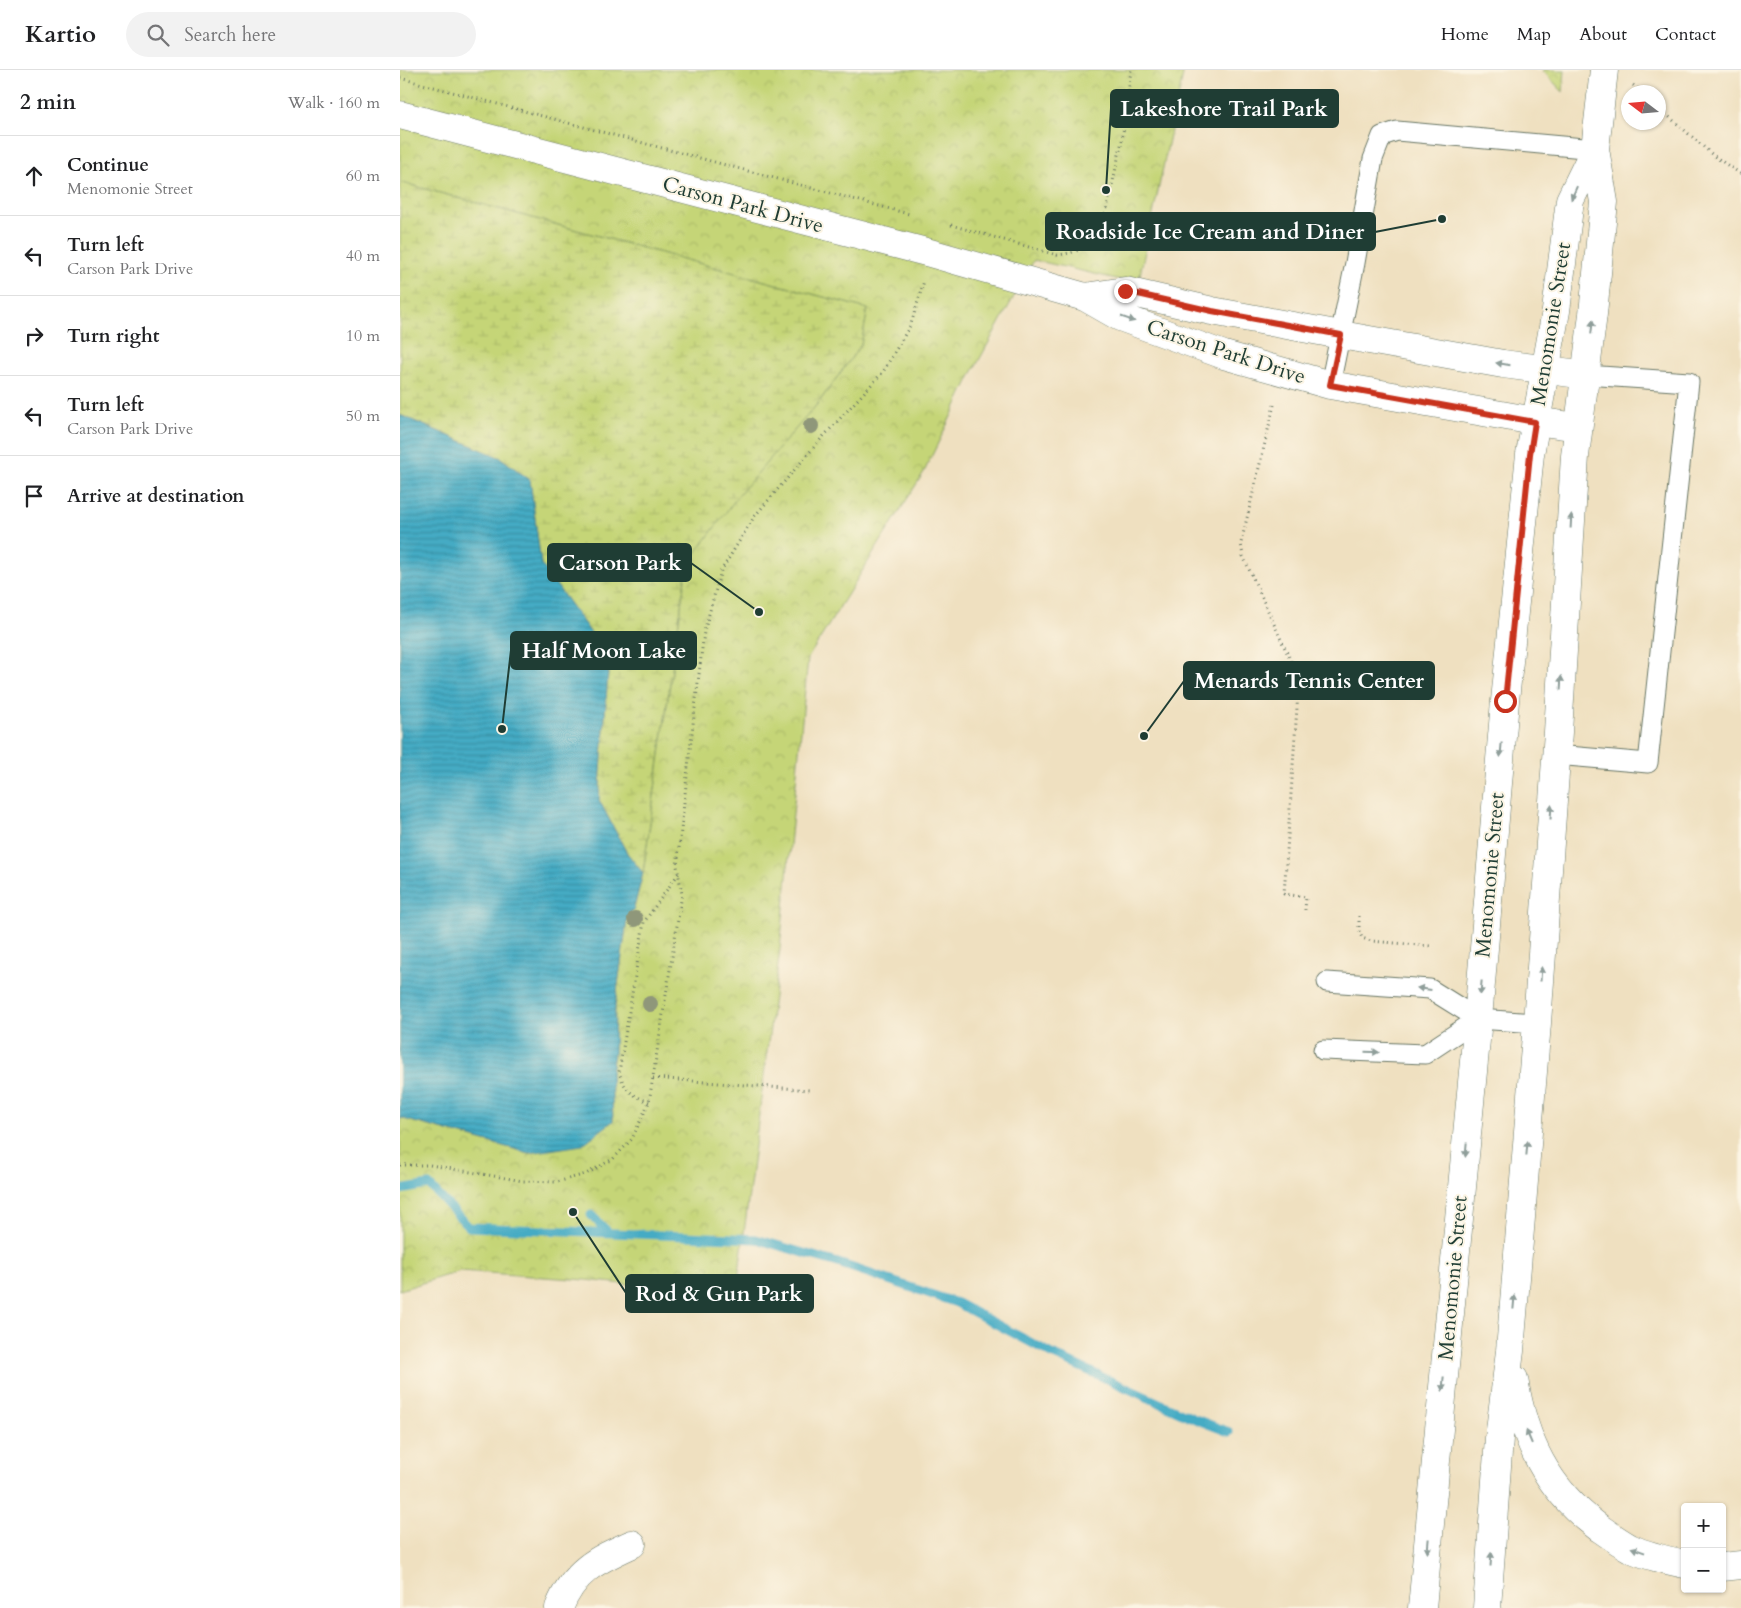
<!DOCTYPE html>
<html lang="en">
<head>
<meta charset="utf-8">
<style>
	body { margin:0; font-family:Cardo,serif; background:#f2f2f2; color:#202124 }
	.controls { position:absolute; right:15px; bottom:15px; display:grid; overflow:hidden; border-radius:5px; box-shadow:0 1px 4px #0004 }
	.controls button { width:45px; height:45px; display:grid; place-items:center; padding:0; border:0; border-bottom:1px solid #e0e0e0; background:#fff; color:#202124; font:25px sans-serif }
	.compass { position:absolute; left:1221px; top:15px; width:45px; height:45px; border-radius:50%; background:#fff; box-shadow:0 1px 4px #0004; rotate:286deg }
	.stop { position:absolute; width:15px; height:15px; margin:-11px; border:4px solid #c8321e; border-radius:50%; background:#fff }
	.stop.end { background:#c8321e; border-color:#fff; box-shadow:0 1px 5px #0008 }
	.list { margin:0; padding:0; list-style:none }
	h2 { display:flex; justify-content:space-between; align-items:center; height:65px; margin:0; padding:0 20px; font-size:21px }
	h2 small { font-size:16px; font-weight:400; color:#757577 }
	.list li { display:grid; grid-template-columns:32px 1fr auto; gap:15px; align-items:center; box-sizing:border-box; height:80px; padding:0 20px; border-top:1px solid #e0e0e0 }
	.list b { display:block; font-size:19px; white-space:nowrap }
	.list p { margin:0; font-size:16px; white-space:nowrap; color:#757577 }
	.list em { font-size:16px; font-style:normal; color:#757577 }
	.icon { flex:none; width:28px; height:28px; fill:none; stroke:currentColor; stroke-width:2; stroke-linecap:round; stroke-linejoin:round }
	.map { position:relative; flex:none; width:1341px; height:1538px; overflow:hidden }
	header { display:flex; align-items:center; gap:30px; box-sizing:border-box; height:70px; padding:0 25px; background:#fff; border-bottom:1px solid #e0e0e0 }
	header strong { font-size:24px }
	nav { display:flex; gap:28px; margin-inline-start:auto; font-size:18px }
	.search { width:350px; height:45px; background:#f2f2f2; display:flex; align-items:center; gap:12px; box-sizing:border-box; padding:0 18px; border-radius:28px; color:#757577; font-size:19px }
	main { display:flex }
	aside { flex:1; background:#fff }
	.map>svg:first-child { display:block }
</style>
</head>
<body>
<header>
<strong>Kartio</strong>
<div class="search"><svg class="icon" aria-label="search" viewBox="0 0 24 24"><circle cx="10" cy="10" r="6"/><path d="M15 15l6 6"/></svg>Search here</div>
<nav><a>Home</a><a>Map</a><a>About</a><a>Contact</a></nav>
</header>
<main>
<aside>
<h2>2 min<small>Walk · 160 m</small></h2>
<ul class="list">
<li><svg class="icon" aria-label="ahead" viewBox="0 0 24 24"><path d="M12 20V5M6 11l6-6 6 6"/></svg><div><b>Continue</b><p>Menomonie Street</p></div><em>60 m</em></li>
<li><svg class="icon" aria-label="left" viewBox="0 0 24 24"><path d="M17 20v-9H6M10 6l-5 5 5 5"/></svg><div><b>Turn left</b><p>Carson Park Drive</p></div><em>40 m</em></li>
<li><svg class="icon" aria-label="right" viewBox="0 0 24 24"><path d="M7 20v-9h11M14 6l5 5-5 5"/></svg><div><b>Turn right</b></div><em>10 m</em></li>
<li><svg class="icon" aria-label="left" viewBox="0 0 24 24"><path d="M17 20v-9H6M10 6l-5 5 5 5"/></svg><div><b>Turn left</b><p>Carson Park Drive</p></div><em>50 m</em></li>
<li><svg class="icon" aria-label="arrive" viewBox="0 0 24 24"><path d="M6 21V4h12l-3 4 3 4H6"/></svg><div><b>Arrive at destination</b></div></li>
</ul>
</aside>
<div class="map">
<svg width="1341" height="1538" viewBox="0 0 1341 1538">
	<defs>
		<pattern id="wetland-marsh" width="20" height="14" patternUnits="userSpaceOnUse" patternTransform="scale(1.25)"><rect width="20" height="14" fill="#c5d577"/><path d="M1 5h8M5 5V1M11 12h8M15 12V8" fill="none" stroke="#a9b868"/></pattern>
		<pattern id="park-crowns" width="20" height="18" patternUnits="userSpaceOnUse" patternTransform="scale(1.25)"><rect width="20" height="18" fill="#c5d577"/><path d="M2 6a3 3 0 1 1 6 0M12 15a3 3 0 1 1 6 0" fill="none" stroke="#a9b868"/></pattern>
		<pattern id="water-rules" width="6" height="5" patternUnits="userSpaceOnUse" patternTransform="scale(1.25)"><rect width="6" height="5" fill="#44abc4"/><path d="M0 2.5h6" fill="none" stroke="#388ca0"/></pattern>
	</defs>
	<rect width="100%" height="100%" fill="#fcf5e5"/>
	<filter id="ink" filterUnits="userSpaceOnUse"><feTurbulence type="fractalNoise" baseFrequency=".02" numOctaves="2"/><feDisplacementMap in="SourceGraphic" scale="10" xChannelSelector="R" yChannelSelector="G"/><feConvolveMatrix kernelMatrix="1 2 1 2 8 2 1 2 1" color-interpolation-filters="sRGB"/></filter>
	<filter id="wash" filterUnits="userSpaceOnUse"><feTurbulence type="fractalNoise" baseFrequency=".0096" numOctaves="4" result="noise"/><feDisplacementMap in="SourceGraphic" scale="20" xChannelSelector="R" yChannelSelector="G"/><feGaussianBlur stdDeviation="1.12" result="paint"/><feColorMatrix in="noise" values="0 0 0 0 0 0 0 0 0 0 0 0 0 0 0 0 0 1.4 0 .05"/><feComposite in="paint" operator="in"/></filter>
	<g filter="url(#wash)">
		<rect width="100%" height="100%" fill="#efe0c0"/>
		<path fill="url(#wetland-marsh)" stroke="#728956" d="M0,112L468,239L461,275L419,332L287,495L243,803L227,783L199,730L209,588L141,494L130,410L101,388L0,345Z"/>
		<path fill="url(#park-crowns)" stroke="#728956" d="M0,0H784L738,214L634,190L572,303L524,402L408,588L380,879L336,1226L186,1210L60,1201L0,1220V1048L129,1083L213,1051L211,1003L214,982L215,936L227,850L234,838L243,803L287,495L338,426L419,332L461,275L468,239L0,112Z
			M1142,0H1165L1163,22Z"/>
		<path fill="url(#water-rules)" stroke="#32747c" d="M0,345L101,388L130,410L141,494L209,588L199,730L227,783L243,803L234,838L227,850L215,936L214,982L211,1003L213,1051L182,1075L129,1083L0,1048Z"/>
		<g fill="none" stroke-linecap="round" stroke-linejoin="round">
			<path stroke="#44abc4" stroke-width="9" d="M0,1120L29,1115L69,1157L356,1169L438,1193L557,1233L656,1286L795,1349L829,1362
				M191,1145L208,1162"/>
		</g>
	</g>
	<g filter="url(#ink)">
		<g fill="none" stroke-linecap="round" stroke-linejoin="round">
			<defs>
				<path id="service" d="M930,315L955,193L973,89L982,66L997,61L1195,79
					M1156,685L1248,693L1289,312L1186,305
					M1078,949L1137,953
					M923,980L1025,984L1078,949L1030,919L927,912"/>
				<path id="minor" d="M159,1538C174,1500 197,1490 232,1474"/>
				<path id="tertiary" d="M0,45L530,183L685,227L720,247L824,285L930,315L1135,351L1178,357
					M685,227L725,221L812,241L941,265L1103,294L1186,305"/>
				<path id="secondary" d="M1114,1309C1124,1371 1147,1419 1198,1457C1208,1464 1219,1472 1230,1478C1247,1486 1266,1490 1285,1494
					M1322,1497L1341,1495
					M1022,1538L1078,949L1105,631L1130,384L1156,241L1170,130L1195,79
					M1087,1538L1099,1368L1110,1281L1137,953L1158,662L1175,386L1193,244L1204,132L1195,79L1204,0"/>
			</defs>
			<use href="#service" stroke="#687665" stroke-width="21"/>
			<use href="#minor" stroke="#687665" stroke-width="29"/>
			<use href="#tertiary" stroke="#687665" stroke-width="29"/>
			<use href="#secondary" stroke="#687665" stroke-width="29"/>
			<path stroke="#687665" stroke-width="3" stroke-dasharray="1 4" stroke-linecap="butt" d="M0,8L509,144
				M1233,15L1242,22
				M1258,37L1314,86L1341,104
				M551,155L657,185C676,183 692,177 702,160L722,71L731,0
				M874,335L841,473L843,486L899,609L884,824L906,827L905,840
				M959,846V861L962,868L971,871L1031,876
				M253,1008L410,1020
				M249,1032C232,1025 225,1021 219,1002L244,852L279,803
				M0,1095H30L123,1111L157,1112L186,1104L213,1089L232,1069L249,1032L282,824L277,796L289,688L304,562L321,501L354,447L421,369L483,302L511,254L524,211"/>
			<use href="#service" stroke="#fff" stroke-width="19"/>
			<use href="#minor" stroke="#fff" stroke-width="28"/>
			<use href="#tertiary" stroke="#fff" stroke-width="28"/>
			<use href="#secondary" stroke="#fff" stroke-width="28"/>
		</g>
		<g fill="#8f977a">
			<circle cx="411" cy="356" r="8"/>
			<circle cx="235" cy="849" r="8"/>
			<circle cx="250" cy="934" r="8"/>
		</g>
		<defs><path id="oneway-solid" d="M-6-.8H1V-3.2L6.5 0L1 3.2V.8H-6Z" transform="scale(1.25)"/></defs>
		<g fill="#8f9e9a">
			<use href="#oneway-solid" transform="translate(1174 123) rotate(114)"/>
			<use href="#oneway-solid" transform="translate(728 249) rotate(19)"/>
			<use href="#oneway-solid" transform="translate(1192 257) rotate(-83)"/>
			<use href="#oneway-solid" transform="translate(1103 294) rotate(-171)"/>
			<use href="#oneway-solid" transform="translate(1171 451) rotate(-87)"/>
			<use href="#oneway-solid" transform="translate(1161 613) rotate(-87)"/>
			<use href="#oneway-solid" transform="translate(1101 680) rotate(95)"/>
			<use href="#oneway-solid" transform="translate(1151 742) rotate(-86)"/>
			<use href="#oneway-solid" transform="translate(1141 904) rotate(-86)"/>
			<use href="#oneway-solid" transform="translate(1081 918) rotate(95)"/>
			<use href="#oneway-solid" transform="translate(1024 919) rotate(-172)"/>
			<use href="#oneway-solid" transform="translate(972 982) rotate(2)"/>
			<use href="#oneway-solid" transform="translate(1127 1078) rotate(-85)"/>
			<use href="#oneway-solid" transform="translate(1066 1080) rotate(95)"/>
			<use href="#oneway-solid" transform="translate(1114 1232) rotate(-85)"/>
			<use href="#oneway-solid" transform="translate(1043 1314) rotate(95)"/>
			<use href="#oneway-solid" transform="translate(1129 1367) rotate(-113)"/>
			<use href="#oneway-solid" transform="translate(1028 1476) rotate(95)"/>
			<use href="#oneway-solid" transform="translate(1238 1480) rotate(-160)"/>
			<use href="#oneway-solid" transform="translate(1091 1489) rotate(-86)"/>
		</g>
	</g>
	<g fill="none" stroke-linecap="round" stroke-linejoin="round" filter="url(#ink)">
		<path stroke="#c8321e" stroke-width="6" d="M725,221L812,241L941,265L930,315L1135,352L1130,384L1105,631"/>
	</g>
	<g text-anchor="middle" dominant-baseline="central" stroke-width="4" stroke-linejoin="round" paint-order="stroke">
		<g font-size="21" fill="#1f3d34" stroke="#fcf5e5">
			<text transform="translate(343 135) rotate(15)">Carson Park Drive</text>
			<text transform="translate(1151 254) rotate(-81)">Menomonie Street</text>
			<text transform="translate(826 282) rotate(18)">Carson Park Drive</text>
			<text transform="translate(1090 805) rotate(-85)">Menomonie Street</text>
			<text transform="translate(1053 1208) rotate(-85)">Menomonie Street</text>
		</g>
	</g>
	<path fill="none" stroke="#1f3d34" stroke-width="2" d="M706 120L711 38M1042 149L975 162M359 542L291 493M102 659L111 580M744 666L784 611M173 1142L226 1223"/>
	<g fill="#1f3d34" stroke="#fcf5e5" stroke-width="2">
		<circle cx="706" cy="120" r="5"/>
		<circle cx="1042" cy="149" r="5"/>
		<circle cx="359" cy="542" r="5"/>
		<circle cx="102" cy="659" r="5"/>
		<circle cx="744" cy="666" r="5"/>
		<circle cx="173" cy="1142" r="5"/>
	</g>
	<g fill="#1f3d34" stroke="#1f3d34" stroke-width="2">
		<rect x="711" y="20" width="227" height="37" rx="5"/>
		<rect x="646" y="143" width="329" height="37" rx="5"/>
		<rect x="148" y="474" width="143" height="37" rx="5"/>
		<rect x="111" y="562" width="185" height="37" rx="5"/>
		<rect x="784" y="592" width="250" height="37" rx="5"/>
		<rect x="226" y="1205" width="187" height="37" rx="5"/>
	</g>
	<g font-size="22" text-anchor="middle" font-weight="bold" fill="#fff">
		<text x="824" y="46">Lakeshore Trail Park</text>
		<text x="810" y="169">Roadside Ice Cream and Diner</text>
		<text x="220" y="500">Carson Park</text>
		<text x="204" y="588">Half Moon Lake</text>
		<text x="909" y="618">Menards Tennis Center</text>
		<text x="319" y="1231">Rod &amp; Gun Park</text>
	</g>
</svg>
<div class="controls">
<button>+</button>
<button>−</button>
</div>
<svg class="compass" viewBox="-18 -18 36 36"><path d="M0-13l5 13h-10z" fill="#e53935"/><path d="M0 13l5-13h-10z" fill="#757577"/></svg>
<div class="stop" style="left:1105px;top:631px"></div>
<div class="stop end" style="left:725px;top:221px"></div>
</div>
</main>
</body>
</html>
